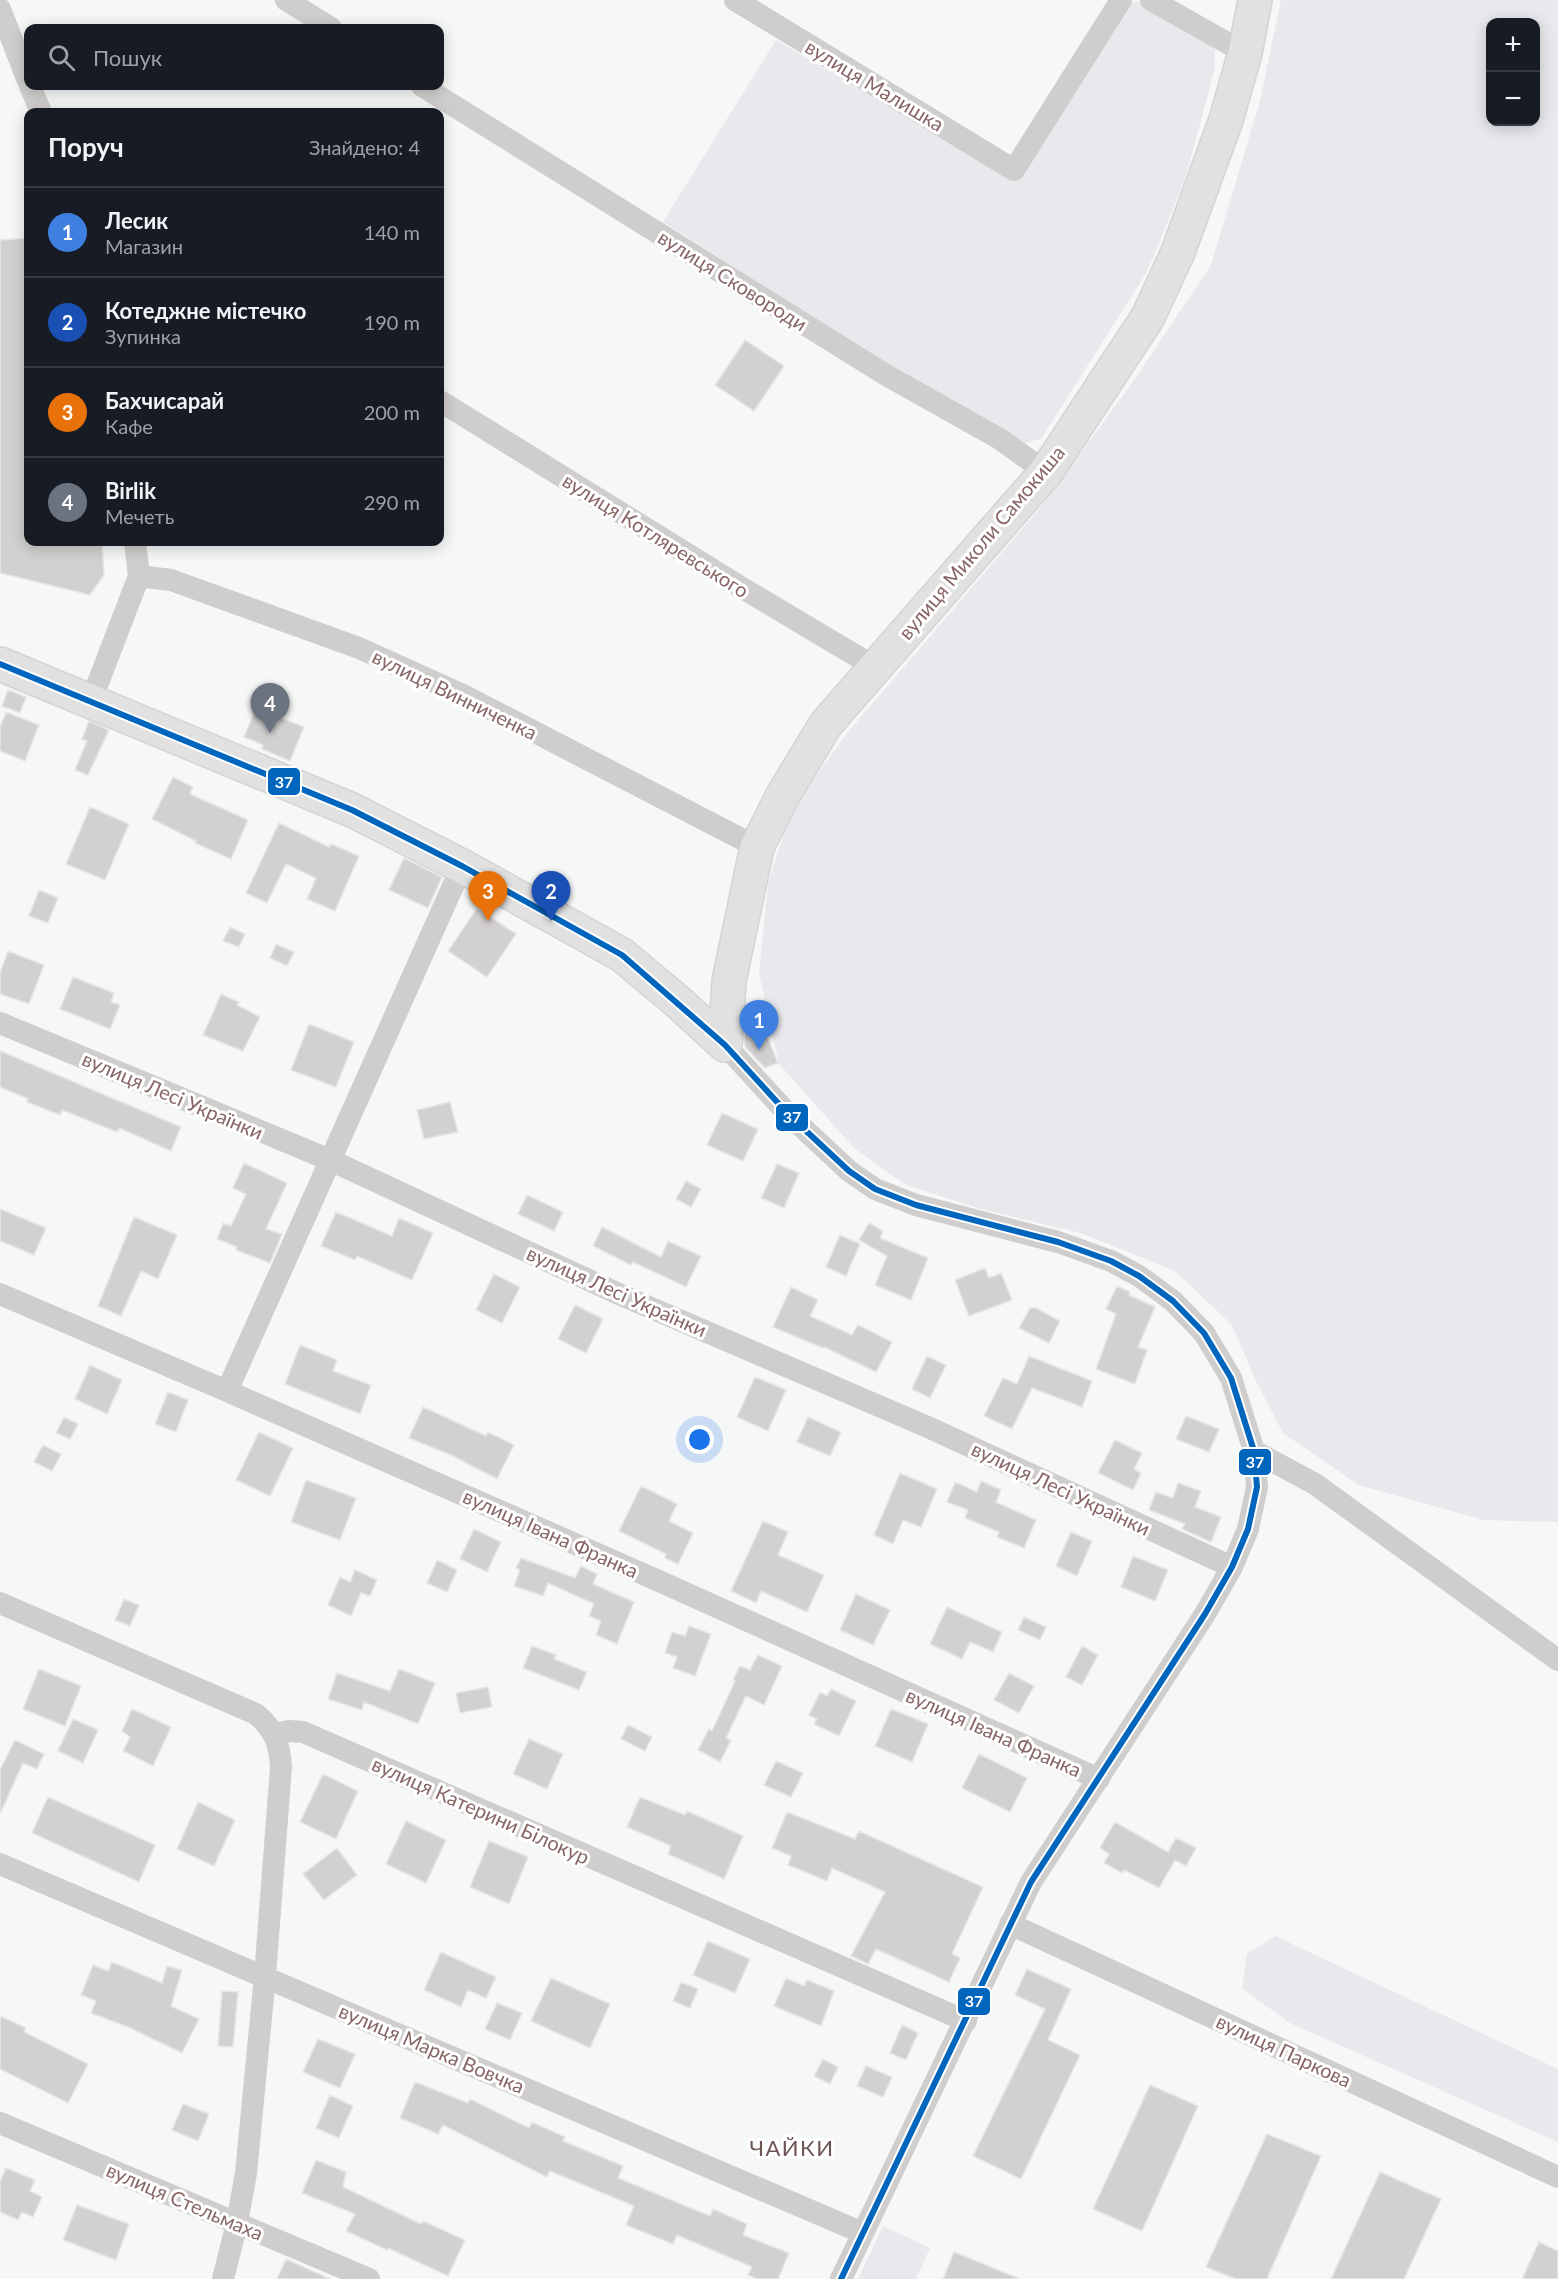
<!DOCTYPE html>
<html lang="uk">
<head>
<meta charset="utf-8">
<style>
	body { margin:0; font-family:Lato,sans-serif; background:#20242c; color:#f1f3f6 }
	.controls { position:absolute; right:18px; top:18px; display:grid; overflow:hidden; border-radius:12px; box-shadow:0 3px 15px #0003 }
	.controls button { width:54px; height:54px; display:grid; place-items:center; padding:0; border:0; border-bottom:2px solid #363941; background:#171b24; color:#f1f3f6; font:30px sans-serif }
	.you { position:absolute; left:700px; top:1440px; width:21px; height:21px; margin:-15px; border:4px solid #fff; border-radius:50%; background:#1a73e8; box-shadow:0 0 0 9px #1a73e833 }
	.badge { display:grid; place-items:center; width:39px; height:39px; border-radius:50%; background:#2563eb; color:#fff; font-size:20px; font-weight:700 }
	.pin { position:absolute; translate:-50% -50px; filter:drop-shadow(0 2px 3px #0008) }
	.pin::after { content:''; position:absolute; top:32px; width:21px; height:18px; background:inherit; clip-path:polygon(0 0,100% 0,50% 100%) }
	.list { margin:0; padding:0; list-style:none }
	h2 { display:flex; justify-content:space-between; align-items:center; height:78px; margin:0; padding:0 24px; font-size:26px }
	h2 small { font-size:20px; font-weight:400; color:#9ea1a6 }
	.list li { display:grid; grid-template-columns:39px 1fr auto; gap:18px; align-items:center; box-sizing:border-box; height:90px; padding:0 24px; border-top:2px solid #363941 }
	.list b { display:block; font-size:22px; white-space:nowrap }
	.list p { margin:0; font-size:20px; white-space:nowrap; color:#9ea1a6 }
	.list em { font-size:20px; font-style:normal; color:#9ea1a6 }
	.icon { flex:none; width:33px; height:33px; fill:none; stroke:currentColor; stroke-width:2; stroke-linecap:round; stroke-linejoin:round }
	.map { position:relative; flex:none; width:1558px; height:2279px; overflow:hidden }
	.search { position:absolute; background:#171b24; box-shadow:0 3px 15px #0003; left:24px; top:24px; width:420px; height:66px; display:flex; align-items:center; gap:15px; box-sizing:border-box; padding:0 21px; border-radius:12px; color:#9ea1a6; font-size:22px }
	.panel { position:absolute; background:#171b24; box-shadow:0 3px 15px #0003; left:24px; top:108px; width:420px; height:438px; border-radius:12px }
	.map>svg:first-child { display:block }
</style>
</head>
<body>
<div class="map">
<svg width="1558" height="2279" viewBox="0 0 1558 2279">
	<rect width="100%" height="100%" fill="#f6f7f7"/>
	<path fill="#e8e8ed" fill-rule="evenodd" d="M1143,0L1203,35L1215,50V68L1185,179L1147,272L1041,439L1024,443L900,373L663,222L776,40L1018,181L1127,4Z
		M1281,0H1558V1522L1484,1520L1359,1485L1283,1433L1257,1383L1232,1325L1175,1271L1081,1233L981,1209L906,1185L855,1149L779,1064L759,974L768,883L791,811L844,737L1040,508L1130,386L1211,265L1260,101ZM1490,22H1536V122H1490Z
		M1275,1936L1558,2069V2142L1290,2023L1242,1988L1247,1954Z
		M883,2226L930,2248L916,2279H858Z"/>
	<path fill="#d3d0d0" stroke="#e6e6e6" stroke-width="1.5" d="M28,238V542H102L104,575L90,595L0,573V240Z
		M745,340L784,366L754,411L715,385Z
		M8,690L26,697L20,713L2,706Z
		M256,708L304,727L290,761L262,749L263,745L244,737Z
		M6,712L39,725L25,761L0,751V727Z
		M89,721L109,730L88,775L75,770L87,741L82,739Z
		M173,777L193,787L190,794L248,820L231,859L195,843L196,841L152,819Z
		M90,807L129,824L105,880L66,864Z
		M279,823L329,847L331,844L359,856L335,911L307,899L316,878L286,864L267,903L246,893Z
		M404,858L442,877L428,908L389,890Z
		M39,890L58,898L48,923L29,916Z
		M477,908L516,934L487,977L448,951Z
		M230,927L245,934L239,947L223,941Z
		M276,944L294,952L287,966L270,958Z
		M8,951L44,965L29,1004L0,994V973Z
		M73,977L114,993L111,1002L120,1005L110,1029L60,1009Z
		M221,994L239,1002L237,1005L260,1017L243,1051L203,1035Z
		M309,1024L354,1042L336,1087L291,1070Z
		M763,1027L778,1063L765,1068L746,1048L744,1042V1035Z
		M0,1051L181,1127L171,1151L119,1128L117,1132L62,1110L60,1115L27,1102L28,1099L0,1087Z
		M450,1102L458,1132L424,1139L417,1110Z
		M722,1113L758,1129L743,1161L707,1145Z
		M244,1163L287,1183L266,1229L282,1234L270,1263L236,1250L237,1247L217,1239L223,1223L231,1226L246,1194L233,1188Z
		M777,1164L799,1173L784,1208L761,1198Z
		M686,1181L701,1189L691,1207L676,1199Z
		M527,1195L563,1212L554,1231L518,1214Z
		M0,1209L46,1228L34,1255L0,1241Z
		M336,1212L392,1236L399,1218L433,1233L412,1280L357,1256L355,1260L321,1246Z
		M134,1217L177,1235L158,1279L141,1271L121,1316L98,1306Z
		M869,1223L883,1231L880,1238L928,1258L911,1300L875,1285L887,1256L859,1240Z
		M602,1227L661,1257L668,1241L701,1256L686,1287L633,1262L631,1265L593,1246Z
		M840,1235L860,1244L846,1276L826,1267Z
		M985,1268L989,1278L1001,1273L1012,1300L969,1316L955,1280Z
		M494,1274L520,1287L502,1323L476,1310Z
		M1117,1286L1130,1292L1129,1295L1155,1307L1138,1347L1147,1350L1135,1384L1096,1369L1116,1314L1106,1309Z
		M791,1287L818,1300L810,1316L852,1335L858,1325L892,1342L876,1372L824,1347L823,1348L773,1327Z
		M575,1305L603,1319L586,1353L558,1339Z
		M1030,1308H1036L1060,1321L1049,1343L1019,1328Z
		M300,1345L337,1360L333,1371L371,1385L360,1414L285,1384Z
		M927,1356L946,1365L930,1398L912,1389Z
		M1029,1356L1092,1381L1082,1407L1032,1388L1012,1429L984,1416L1003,1378L1017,1384Z
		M90,1365L122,1380L107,1414L75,1399Z
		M755,1377L786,1390L768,1431L737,1417Z
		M168,1392L188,1400L176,1432L155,1424Z
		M423,1407L486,1436L488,1432L514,1445L497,1479L451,1455L409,1438Z
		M1186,1416L1219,1429L1209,1452L1176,1439Z
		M64,1417L78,1424L70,1439L56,1433Z
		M808,1417L841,1432L830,1456L797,1442Z
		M259,1432L293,1448L270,1496L236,1480Z
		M1115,1440L1142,1453L1134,1469L1141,1473L1133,1490L1098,1473Z
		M43,1445L61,1454L52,1471L34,1462Z
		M900,1473L937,1489L921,1527L903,1520L893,1544L874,1535Z
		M306,1480L356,1498L340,1540L291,1522Z
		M981,1481L1001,1490L996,1502L1036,1520L1024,1548L997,1537L999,1532L965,1518L968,1510L947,1502L955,1482L977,1492Z
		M1178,1483L1201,1491L1195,1507L1221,1517L1211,1542L1182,1529L1185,1524L1149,1510L1156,1492L1173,1498Z
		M641,1486L677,1504L669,1521L693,1533L678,1564L665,1558L666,1554L619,1531Z
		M763,1521L788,1532L778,1555L824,1575L807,1612L761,1591L756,1603L731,1591Z
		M474,1529L501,1542L487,1572L460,1559Z
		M1071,1532L1092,1541L1077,1576L1056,1566Z
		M1133,1556L1168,1570L1155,1601L1121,1587Z
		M521,1558L575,1578L581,1566L597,1574L593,1584L634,1602L617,1644L596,1635L601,1621L589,1616L594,1604L548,1583L543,1596L514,1586L520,1570L516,1568Z
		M437,1560L457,1570L447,1592L427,1583Z
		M355,1570L377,1580L370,1596L361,1593L351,1616L328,1605L340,1577L350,1582Z
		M856,1594L890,1610L873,1645L840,1630Z
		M124,1599L139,1605L130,1626L115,1620Z
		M947,1607L1002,1632L993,1652L970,1642L962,1659L930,1644Z
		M1024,1617L1046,1627L1040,1640L1018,1630Z
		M689,1626L711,1634L695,1676L673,1668L677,1657L665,1653L672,1632L685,1636Z
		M532,1646L556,1655L554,1659L587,1672L579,1690L523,1668Z
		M1082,1646L1098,1655L1082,1685L1066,1677Z
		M758,1655L782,1666L764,1705L746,1696L726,1738L731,1740L720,1762L698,1750L709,1729L712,1731L735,1681L733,1680L740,1666L750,1670Z
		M39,1669L81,1686L65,1726L23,1709Z
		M399,1669L435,1683L418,1724L364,1702L362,1710L328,1699L337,1673L390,1691Z
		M1009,1673L1034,1686L1019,1713L994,1700Z
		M488,1687L492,1707L460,1713L456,1693Z
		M831,1689L856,1701L839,1736L814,1724L817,1719L809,1715L820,1692L827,1696Z
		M132,1709L171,1727L153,1766L123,1751L130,1737L122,1731Z
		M891,1709L928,1724L912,1762L875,1746Z
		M73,1719L98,1730L83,1763L58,1751Z
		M628,1725L652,1737L645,1751L621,1739Z
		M529,1739L563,1754L547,1789L513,1774Z
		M15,1740L44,1754L37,1769L23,1763L0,1814V1770Z
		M979,1754L1027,1778L1010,1812L962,1788Z
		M776,1761L803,1773L791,1797L764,1785Z
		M323,1774L358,1791L336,1839L300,1822Z
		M48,1797L155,1845L139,1882L32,1833Z
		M640,1797L685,1815L687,1811L743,1836L724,1879L668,1854L671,1846L627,1827Z
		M198,1802L235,1820L214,1866L177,1849Z
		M787,1812L855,1839L859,1831L983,1887L952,1954L960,1958L949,1982L876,1949L868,1964L851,1956L885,1892L832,1868L827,1881L788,1865L791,1856L772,1848Z
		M406,1821L446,1840L426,1883L386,1864Z
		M1115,1822L1168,1852L1176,1838L1196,1848L1186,1866L1175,1860L1159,1888L1124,1870L1122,1873L1104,1863L1109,1854L1100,1848Z
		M489,1841L528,1857L509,1904L470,1887Z
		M337,1848L357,1875L324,1900L303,1874Z
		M708,1941L750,1959L735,1993L693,1975Z
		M441,1952L496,1977L486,1998L468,1990L461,2007L424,1990Z
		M112,1962L162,1983L167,1966L182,1970L171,2006L199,2019L182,2053L128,2027L91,2013L96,2001L81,1995L93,1965L108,1971Z
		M1027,1969L1071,1989L1048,2040L1080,2055L1021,2179L973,2156L1045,2009L1015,1995Z
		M551,1978L610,2004L590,2048L531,2021Z
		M786,1978L804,1986L807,1980L834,1991L821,2026L774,2006Z
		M681,1982L698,1989L690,2008L673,2001Z
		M222,1991L238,1992L233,2047L218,2046Z
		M497,2003L522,2013L510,2040L485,2029Z
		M0,2016L26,2028L24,2032L88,2064L68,2103L0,2069Z
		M902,2025L918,2033L906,2060L890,2053Z
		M318,2039L355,2054L340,2088L303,2072Z
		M823,2059L838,2067L830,2084L814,2076Z
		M866,2066L892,2077L883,2097L857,2086Z
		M415,2082L468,2103L470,2099L529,2128L532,2122L565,2137L563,2141L623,2166L618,2178L710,2216L713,2209L747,2224L743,2235L789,2253L778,2279H757L748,2275L752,2267L677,2235L673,2244L626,2225L634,2206L550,2171L547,2177L443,2125L438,2134L400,2118Z
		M1150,2085L1198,2106L1142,2231L1093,2209Z
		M330,2095L353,2106L339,2138L316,2128Z
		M183,2104L209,2114L198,2141L172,2130Z
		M1267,2134L1321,2156L1267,2279H1236L1206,2267Z
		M316,2160L346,2172L343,2187L421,2224L423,2221L465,2240L448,2276L388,2248L387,2250L346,2231L355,2214L302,2193Z
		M6,2168L35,2180L30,2191L42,2197L33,2217L22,2212L18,2220L0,2212V2182Z
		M1380,2172L1441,2199L1404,2279H1331Z
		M77,2205L129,2224L116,2260L63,2240Z
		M1539,2242L1558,2251V2279H1522Z
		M954,2252L1018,2278V2279H943Z
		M286,2259L330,2279H277Z"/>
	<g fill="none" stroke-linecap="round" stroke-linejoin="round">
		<defs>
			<path id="secondary" d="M0,664L352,810L462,866L622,955L677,1001L725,1045
				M725,1045L729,981L757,847L783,795L826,724L1046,472L1148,317L1178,252L1226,120L1245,53L1255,0"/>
		</defs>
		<use href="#secondary" stroke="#d5d3d3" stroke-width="36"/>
		<path stroke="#d0cdcd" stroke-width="22" d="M286,0L331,28
			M735,0L1014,170L1121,0
			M1151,0L1245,53
			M0,9L28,81
			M30,86L41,112
			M422,86L886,375L1000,439L1046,472
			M440,401L744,589L875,667
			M139,576L171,580L359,648L465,696L757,847
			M91,701L139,576L135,542
			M0,1023L330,1160L621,1295L930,1428L1232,1567
			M725,1045L789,1115L849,1171L875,1189L916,1205L1058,1242L1111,1261L1139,1276L1173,1301L1204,1333L1231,1378L1254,1451L1257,1487L1248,1529L1232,1567L1205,1614L1031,1882L841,2279
			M0,1294L227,1391L659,1581L1099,1779
			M227,1391L462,866
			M1254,1451L1315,1484L1558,1660
			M0,1603L256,1714C274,1729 280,1744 281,1767L265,1976L246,2173L237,2223L223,2279
			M275,1734L289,1731L303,1732L966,2021
			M0,1864L863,2233
			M1010,1924L1558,2177
			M0,2123L369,2279"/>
		<use href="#secondary" stroke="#e2e1e1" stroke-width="33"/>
		<defs>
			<path id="bus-1" d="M0,664L352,810L462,866L622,955L725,1045L789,1115L849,1171L875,1189L916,1205L1058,1242L1111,1261L1139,1276L1173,1301L1204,1333L1231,1378L1254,1451L1257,1487L1248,1529L1232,1567L1205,1614L1031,1882L841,2279"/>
		</defs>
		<use href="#bus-1" stroke="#fff" stroke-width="10"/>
		<use href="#bus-1" stroke="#0065bd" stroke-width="6"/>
	</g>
	<g text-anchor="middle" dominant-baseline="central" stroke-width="6" stroke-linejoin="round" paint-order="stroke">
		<g font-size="20" fill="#866" stroke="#fff">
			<text transform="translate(875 85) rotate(31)">вулиця Малишка</text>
			<text transform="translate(733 280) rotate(32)">вулиця Сковороди</text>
			<text transform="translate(656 535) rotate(32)">вулиця Котляревського</text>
			<text transform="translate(981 542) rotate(-50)">вулиця Миколи Самокиша</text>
			<text transform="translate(455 694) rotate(26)">вулиця Винниченка</text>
			<text transform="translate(173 1095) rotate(23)">вулиця Лесі Українки</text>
			<text transform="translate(617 1291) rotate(24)">вулиця Лесі Українки</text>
			<text transform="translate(1061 1488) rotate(25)">вулиця Лесі Українки</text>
			<text transform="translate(551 1533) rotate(24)">вулиця Івана Франка</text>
			<text transform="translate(994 1732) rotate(24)">вулиця Івана Франка</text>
			<text transform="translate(481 1810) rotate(24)">вулиця Катерини Білокур</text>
			<text transform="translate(432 2048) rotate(23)">вулиця Марка Вовчка</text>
			<text transform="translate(1284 2050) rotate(25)">вулиця Паркова</text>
			<text transform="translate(185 2201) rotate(23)">вулиця Стельмаха</text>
		</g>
		<g font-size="22" letter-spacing="1.5" fill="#6d5554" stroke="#fff">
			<text x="792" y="2147">ЧАЙКИ</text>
		</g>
	</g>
	<g stroke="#fff" stroke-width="2">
		<rect x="267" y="767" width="34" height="29" rx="6" fill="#0065bd"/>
		<rect x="775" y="1103" width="34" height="29" rx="6" fill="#0065bd"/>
		<rect x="1238" y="1448" width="34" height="28" rx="6" fill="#0065bd"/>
		<rect x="957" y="1987" width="34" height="29" rx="6" fill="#0065bd"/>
	</g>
	<g font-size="16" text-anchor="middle" font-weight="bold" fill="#fff">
		<text x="284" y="788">37</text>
		<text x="792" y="1123">37</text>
		<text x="1255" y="1468">37</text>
		<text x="974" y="2007">37</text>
	</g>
</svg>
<div class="controls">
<button>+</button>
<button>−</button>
</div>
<div class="you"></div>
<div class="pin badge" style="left:759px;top:1050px;background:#3f7fe0">1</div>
<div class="pin badge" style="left:551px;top:921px;background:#1a4fb4">2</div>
<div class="pin badge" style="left:488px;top:921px;background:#e8710a">3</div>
<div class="pin badge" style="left:270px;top:733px;background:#6b7280">4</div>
<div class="search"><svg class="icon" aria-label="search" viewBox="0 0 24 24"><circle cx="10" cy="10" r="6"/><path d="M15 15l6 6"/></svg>Пошук</div>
<section class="panel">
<h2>Поруч<small>Знайдено: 4</small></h2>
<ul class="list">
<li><span class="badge" style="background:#3f7fe0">1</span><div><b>Лесик</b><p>Магазин</p></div><em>140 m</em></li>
<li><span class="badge" style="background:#1a4fb4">2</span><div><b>Котеджне містечко</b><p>Зупинка</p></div><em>190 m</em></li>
<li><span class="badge" style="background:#e8710a">3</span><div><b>Бахчисарай</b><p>Кафе</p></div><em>200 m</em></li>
<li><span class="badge" style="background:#6b7280">4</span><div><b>Birlik</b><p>Мечеть</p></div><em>290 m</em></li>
</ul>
</section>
</div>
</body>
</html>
